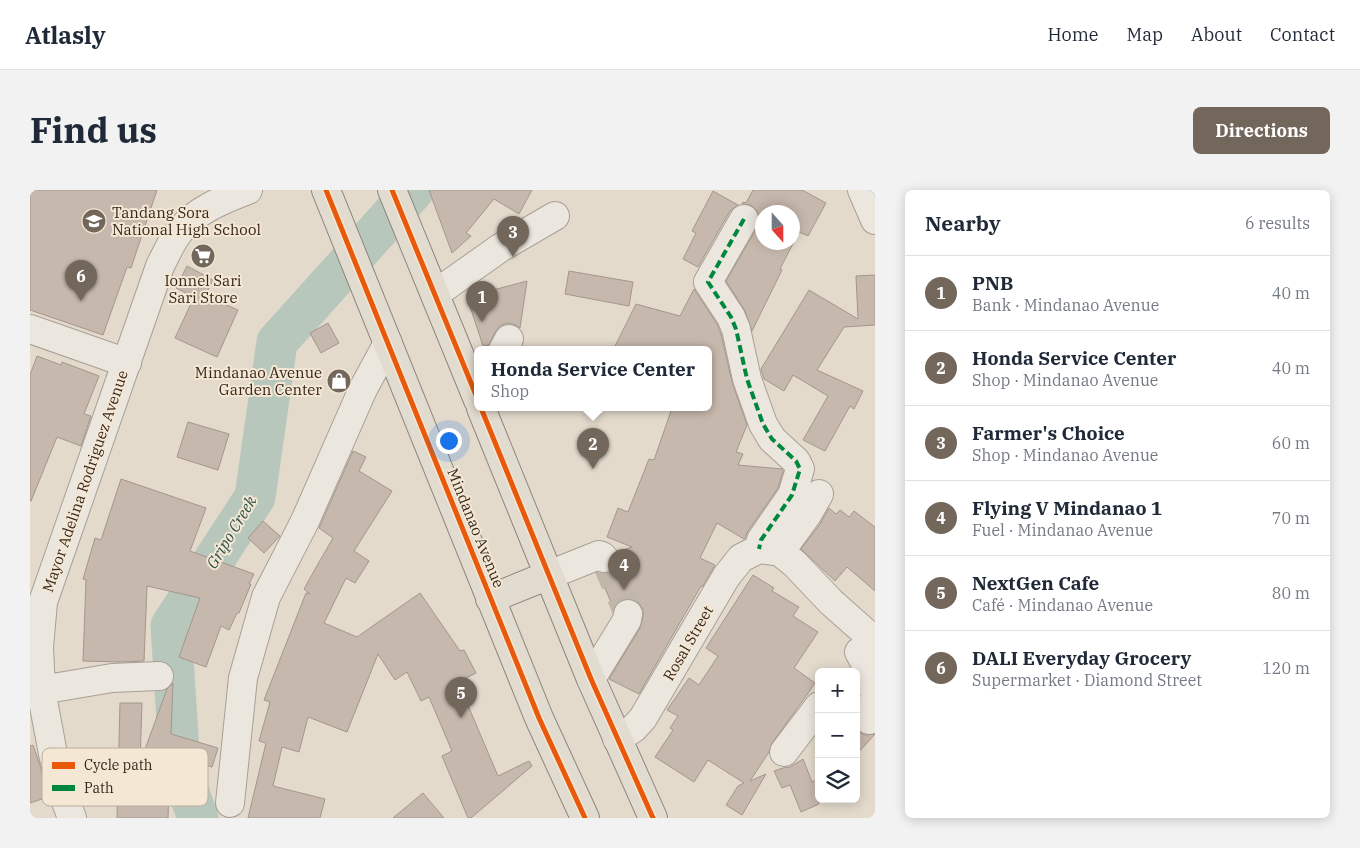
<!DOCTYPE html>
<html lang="en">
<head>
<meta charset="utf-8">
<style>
	body { margin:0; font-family:"IBM Plex Serif",serif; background:#f2f2f3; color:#1f2937 }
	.controls { position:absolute; right:15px; bottom:15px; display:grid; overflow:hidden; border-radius:8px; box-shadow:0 2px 12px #0003 }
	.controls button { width:45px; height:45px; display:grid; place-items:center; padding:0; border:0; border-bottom:1px solid #e0e1e3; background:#fff; color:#1f2937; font:25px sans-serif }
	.compass { position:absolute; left:725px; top:15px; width:45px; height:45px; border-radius:50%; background:#fff; box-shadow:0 2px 12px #0003; rotate:159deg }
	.you { position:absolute; left:418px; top:250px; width:18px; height:18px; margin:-12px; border:4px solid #fff; border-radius:50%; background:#1a73e8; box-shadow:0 0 0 8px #1a73e833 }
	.badge { display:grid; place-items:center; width:32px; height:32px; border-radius:50%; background:#73665b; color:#fff; font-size:16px; font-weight:700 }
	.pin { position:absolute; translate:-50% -41px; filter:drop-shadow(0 1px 2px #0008) }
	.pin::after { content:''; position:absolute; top:26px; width:18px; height:15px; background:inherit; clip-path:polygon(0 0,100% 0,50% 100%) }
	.popup { position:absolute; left:444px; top:156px; width:238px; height:65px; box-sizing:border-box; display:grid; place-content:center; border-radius:8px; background:#fff; filter:drop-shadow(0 1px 4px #0005); font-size:16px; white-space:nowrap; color:#747a83 }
	.popup b { font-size:19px; color:#1f2937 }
	.popup::after { content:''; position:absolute; left:50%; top:100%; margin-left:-10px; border:10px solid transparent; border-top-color:#fff }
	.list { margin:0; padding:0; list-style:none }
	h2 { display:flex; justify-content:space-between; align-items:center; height:65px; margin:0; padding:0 20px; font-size:21px }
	h2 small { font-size:16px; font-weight:400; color:#747a83 }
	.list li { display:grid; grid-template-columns:32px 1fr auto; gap:15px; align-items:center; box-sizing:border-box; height:75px; padding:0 20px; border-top:1px solid #e0e1e3 }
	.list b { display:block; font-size:19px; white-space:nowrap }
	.list p { margin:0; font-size:16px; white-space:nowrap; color:#747a83 }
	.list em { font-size:16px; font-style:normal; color:#747a83 }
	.icon { flex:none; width:28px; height:28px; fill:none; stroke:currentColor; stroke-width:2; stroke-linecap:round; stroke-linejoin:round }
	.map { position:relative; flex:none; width:845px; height:628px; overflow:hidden; border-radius:8px }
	header { display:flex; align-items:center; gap:30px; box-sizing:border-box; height:70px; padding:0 25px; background:#fff; border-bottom:1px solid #e0e1e3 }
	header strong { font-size:24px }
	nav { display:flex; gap:28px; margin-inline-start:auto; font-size:18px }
	.intro { display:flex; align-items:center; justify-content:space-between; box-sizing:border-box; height:120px; padding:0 30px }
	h1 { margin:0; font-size:35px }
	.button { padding:12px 22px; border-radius:8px; background:#73665b; color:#fff; font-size:18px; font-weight:700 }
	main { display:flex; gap:30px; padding:0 30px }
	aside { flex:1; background:#fff; border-radius:8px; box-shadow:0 2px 12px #0003 }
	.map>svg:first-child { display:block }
</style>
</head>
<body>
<header>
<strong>Atlasly</strong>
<nav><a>Home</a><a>Map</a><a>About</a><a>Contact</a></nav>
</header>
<div class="intro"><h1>Find us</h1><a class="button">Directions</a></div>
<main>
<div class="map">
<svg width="845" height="628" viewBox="0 0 845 628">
	<rect width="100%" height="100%" fill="#e3dacc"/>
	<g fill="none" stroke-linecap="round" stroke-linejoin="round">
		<path stroke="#b8c7bc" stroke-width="41" d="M168,628L150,578L141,436L225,307L247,152L384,0"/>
	</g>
	<path fill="#c7b8ad" stroke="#a3968c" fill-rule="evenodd" d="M0,0H127L101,78L97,77L73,145L0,120Z
		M399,0H502L489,24L464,9L436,43L441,46L422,63Z
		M723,0H772L796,13L778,46L769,42L750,79L752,80L722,141L715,121L696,91L728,36L730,28L727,21L721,15L712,14L713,12L716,13ZM732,22H762V52H732Z
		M683,1L708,15L700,21L668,77L653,69L666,43L662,41Z
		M157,76L183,90L175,106L208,120L187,167L145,148L164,107L146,98Z
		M539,81L603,92L599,116L535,104Z
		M845,85V135L814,137L787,180L833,201L824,219L820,216L795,261L773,250L798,206L763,185L754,201L734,189L731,179L779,100L828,129L826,86Z
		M497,91L490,138L486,135L479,133L471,135L465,142L459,155L453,156L437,107Z
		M664,99L687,134L691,144L702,192L717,235L706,262L713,264L708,275L752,279L753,281L748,298L718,341L715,348L714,349L687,333L670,368L685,375L672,397L671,396L609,504L579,489L610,438L613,427V419L608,412L600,409L592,410L586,414L584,419L568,382L578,383L585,379L589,372L588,362L602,357L577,347L588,318L598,322L619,269L624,270L642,218H678V160H583L606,114L650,126Z
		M298,133L309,153L291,163L280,143Z
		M7,166L31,175L32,172L69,186L54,224L61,226L51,256L27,247L1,311H0V185Z
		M158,232L199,244L188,280L147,267Z
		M323,261L336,267L329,281L362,301L324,361L339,371L325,393L316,388L294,433L327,447L390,403L430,461L434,460L446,483L428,492L468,586L499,571L502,576L441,628H438L412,566L422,561L399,507L391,511L377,482L365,490L348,464L317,542L278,527L269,562L252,557L243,596L295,609L290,628H218L236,553L229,551L240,512L234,510L276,403L280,404L274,399L284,381L303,348L289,338Z
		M91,289L176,318L160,361L224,384L219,394H221L209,423H207L199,440L191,436L176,477L149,467L170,408L117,396L114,471L89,472L53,471L56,390L53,389L65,348L71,350Z
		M799,318L806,324L810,320L819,327L824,321L845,337V401L817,377L805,391L771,359L790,334Z
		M233,331L250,346L234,363L218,348Z
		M723,385L744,398L742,401L769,417L763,426L788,442L764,478L785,493L774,509L742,553L739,562L720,591L736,584L712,625L696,615L708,596L714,593L678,570L664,592L625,567L643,540L640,538L648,526L637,520L659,488L669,495L688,466L676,458Z
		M143,493L141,544L188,558L182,577L140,565L138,628H87L90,513H112L110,573L137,499Z
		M826,538L829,542L835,545L845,544L826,565Z
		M3,555L10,575L18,607L0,613V556Z
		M773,569L782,592L789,589V614L771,622L760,595L752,598L744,581L753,578L760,577Z
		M393,603L414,628H363Z"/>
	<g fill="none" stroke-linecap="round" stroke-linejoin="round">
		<path stroke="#c0b6a9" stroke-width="28" stroke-dasharray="28 14" stroke-linecap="butt" d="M574,368L598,424"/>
		<defs>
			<path id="minor" d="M832,0L845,30
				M714,29L678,92L701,127L706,139L717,189L733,234L742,249L766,271L770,279L762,305L731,350L729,359
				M405,104L470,58L525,26
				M0,139L97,173
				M473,160L479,149
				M729,359L750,362L765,374L801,412L845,451
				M750,362L777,325L789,304
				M519,385L569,365L572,366L574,368
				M829,462L837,477L845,505L839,530
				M561,489L597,430L598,424
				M0,504L11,500L82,488L129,486
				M587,549L604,538L613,528L696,387L711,368L729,359
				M754,562L789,516
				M200,613L213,488L236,407L275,331L333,199L358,153
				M42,628L33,604L23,564L11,500L9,457L13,412L130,76C136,65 141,52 149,42C166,20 192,10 218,0"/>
			<path id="major" d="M296,0L509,528L555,628
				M362,0L448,210
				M451,218L561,489L623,628
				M460,409L519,385"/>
		</defs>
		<use href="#minor" stroke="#a89f96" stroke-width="30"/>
		<use href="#major" stroke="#8e857c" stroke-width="30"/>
		<use href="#minor" stroke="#ebe6de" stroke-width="28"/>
		<use href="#major" stroke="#e2dbcf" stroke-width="28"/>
		<path stroke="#00873e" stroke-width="4" stroke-dasharray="8 4" stroke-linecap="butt" d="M714,29L678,92L701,127L706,139L717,189L733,234L742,249L766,271L770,279L762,305L731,350L729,359"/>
		<defs>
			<path id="cycleway" d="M296,0L509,528L555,628
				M362,0L448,210
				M451,218L561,489L623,628"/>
		</defs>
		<use href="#cycleway" stroke="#f4e7d3" stroke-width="8"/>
		<use href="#cycleway" stroke="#e8590c" stroke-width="5"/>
	</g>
	<defs>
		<symbol id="school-disc" viewBox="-11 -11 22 22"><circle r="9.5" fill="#73665b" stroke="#f4e7d3"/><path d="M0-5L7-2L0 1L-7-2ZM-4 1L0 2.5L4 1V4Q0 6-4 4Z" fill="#fff"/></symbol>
		<symbol id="supermarket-disc" viewBox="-11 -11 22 22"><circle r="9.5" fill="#73665b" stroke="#f4e7d3"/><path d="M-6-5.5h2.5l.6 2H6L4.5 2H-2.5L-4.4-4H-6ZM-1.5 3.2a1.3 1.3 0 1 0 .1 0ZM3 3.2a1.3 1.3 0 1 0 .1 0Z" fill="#fff"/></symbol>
		<symbol id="shop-disc" viewBox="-11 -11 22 22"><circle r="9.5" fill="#73665b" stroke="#f4e7d3"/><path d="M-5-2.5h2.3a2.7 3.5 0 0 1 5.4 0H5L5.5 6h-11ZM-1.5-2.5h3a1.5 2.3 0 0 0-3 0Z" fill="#fff"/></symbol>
	</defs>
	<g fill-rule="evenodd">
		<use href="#school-disc" x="50" y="17" width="28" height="28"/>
		<use href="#supermarket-disc" x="159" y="52" width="28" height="28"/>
		<use href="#shop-disc" x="295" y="177" width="28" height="28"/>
	</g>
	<g text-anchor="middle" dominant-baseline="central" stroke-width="4" stroke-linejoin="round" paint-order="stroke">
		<g font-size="15" fill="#36271e" stroke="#f4e7d3" text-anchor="start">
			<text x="82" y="22">Tandang Sora<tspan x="82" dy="17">National High School</tspan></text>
			<text x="173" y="90" text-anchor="middle">Ionnel Sari<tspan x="173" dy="17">Sari Store</tspan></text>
			<text x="292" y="182" text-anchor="end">Mindanao Avenue<tspan x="292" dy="17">Garden Center</tspan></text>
		</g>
		<g font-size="15" fill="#36271e" stroke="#f4e7d3">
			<text transform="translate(55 291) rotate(-71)">Mayor Adelina Rodriguez Avenue</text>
			<text transform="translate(446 338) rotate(68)">Mindanao Avenue</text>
			<text transform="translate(658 453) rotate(-60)">Rosal Street</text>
		</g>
		<g font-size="16" font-style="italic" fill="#2e564f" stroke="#f4e7d3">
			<text transform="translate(201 342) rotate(-59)">Gripo Creek</text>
		</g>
	</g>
	<rect x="12" y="558" width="166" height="58" rx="8" fill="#f4e7d3" stroke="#bbad9d" stroke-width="1"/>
	<rect x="22" y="572" width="23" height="7" fill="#e8590c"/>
	<rect x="22" y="595" width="23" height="6" fill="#00873e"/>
	<g font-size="14" fill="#36271e">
		<text x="54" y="580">Cycle path</text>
		<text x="54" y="603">Path</text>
	</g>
</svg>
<div class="controls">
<button>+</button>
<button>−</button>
<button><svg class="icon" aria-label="layers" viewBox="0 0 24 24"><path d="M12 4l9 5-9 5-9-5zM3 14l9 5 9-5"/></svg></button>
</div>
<svg class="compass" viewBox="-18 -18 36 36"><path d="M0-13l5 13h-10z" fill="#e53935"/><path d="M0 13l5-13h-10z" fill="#747a83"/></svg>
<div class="you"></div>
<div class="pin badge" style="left:452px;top:132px">1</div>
<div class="pin badge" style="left:563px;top:279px">2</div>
<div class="popup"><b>Honda Service Center</b>Shop</div>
<div class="pin badge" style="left:483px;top:67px">3</div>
<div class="pin badge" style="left:594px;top:400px">4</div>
<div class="pin badge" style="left:431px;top:528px">5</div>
<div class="pin badge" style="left:51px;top:111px">6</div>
</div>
<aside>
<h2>Nearby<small>6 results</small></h2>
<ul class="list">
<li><span class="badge">1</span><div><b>PNB</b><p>Bank · Mindanao Avenue</p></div><em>40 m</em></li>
<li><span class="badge">2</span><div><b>Honda Service Center</b><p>Shop · Mindanao Avenue</p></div><em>40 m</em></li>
<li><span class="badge">3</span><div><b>Farmer's Choice</b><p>Shop · Mindanao Avenue</p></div><em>60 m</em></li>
<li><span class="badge">4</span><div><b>Flying V Mindanao 1</b><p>Fuel · Mindanao Avenue</p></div><em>70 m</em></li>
<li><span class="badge">5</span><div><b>NextGen Cafe</b><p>Café · Mindanao Avenue</p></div><em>80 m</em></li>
<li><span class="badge">6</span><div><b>DALI Everyday Grocery</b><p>Supermarket · Diamond Street</p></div><em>120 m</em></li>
</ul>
</aside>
</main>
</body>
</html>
